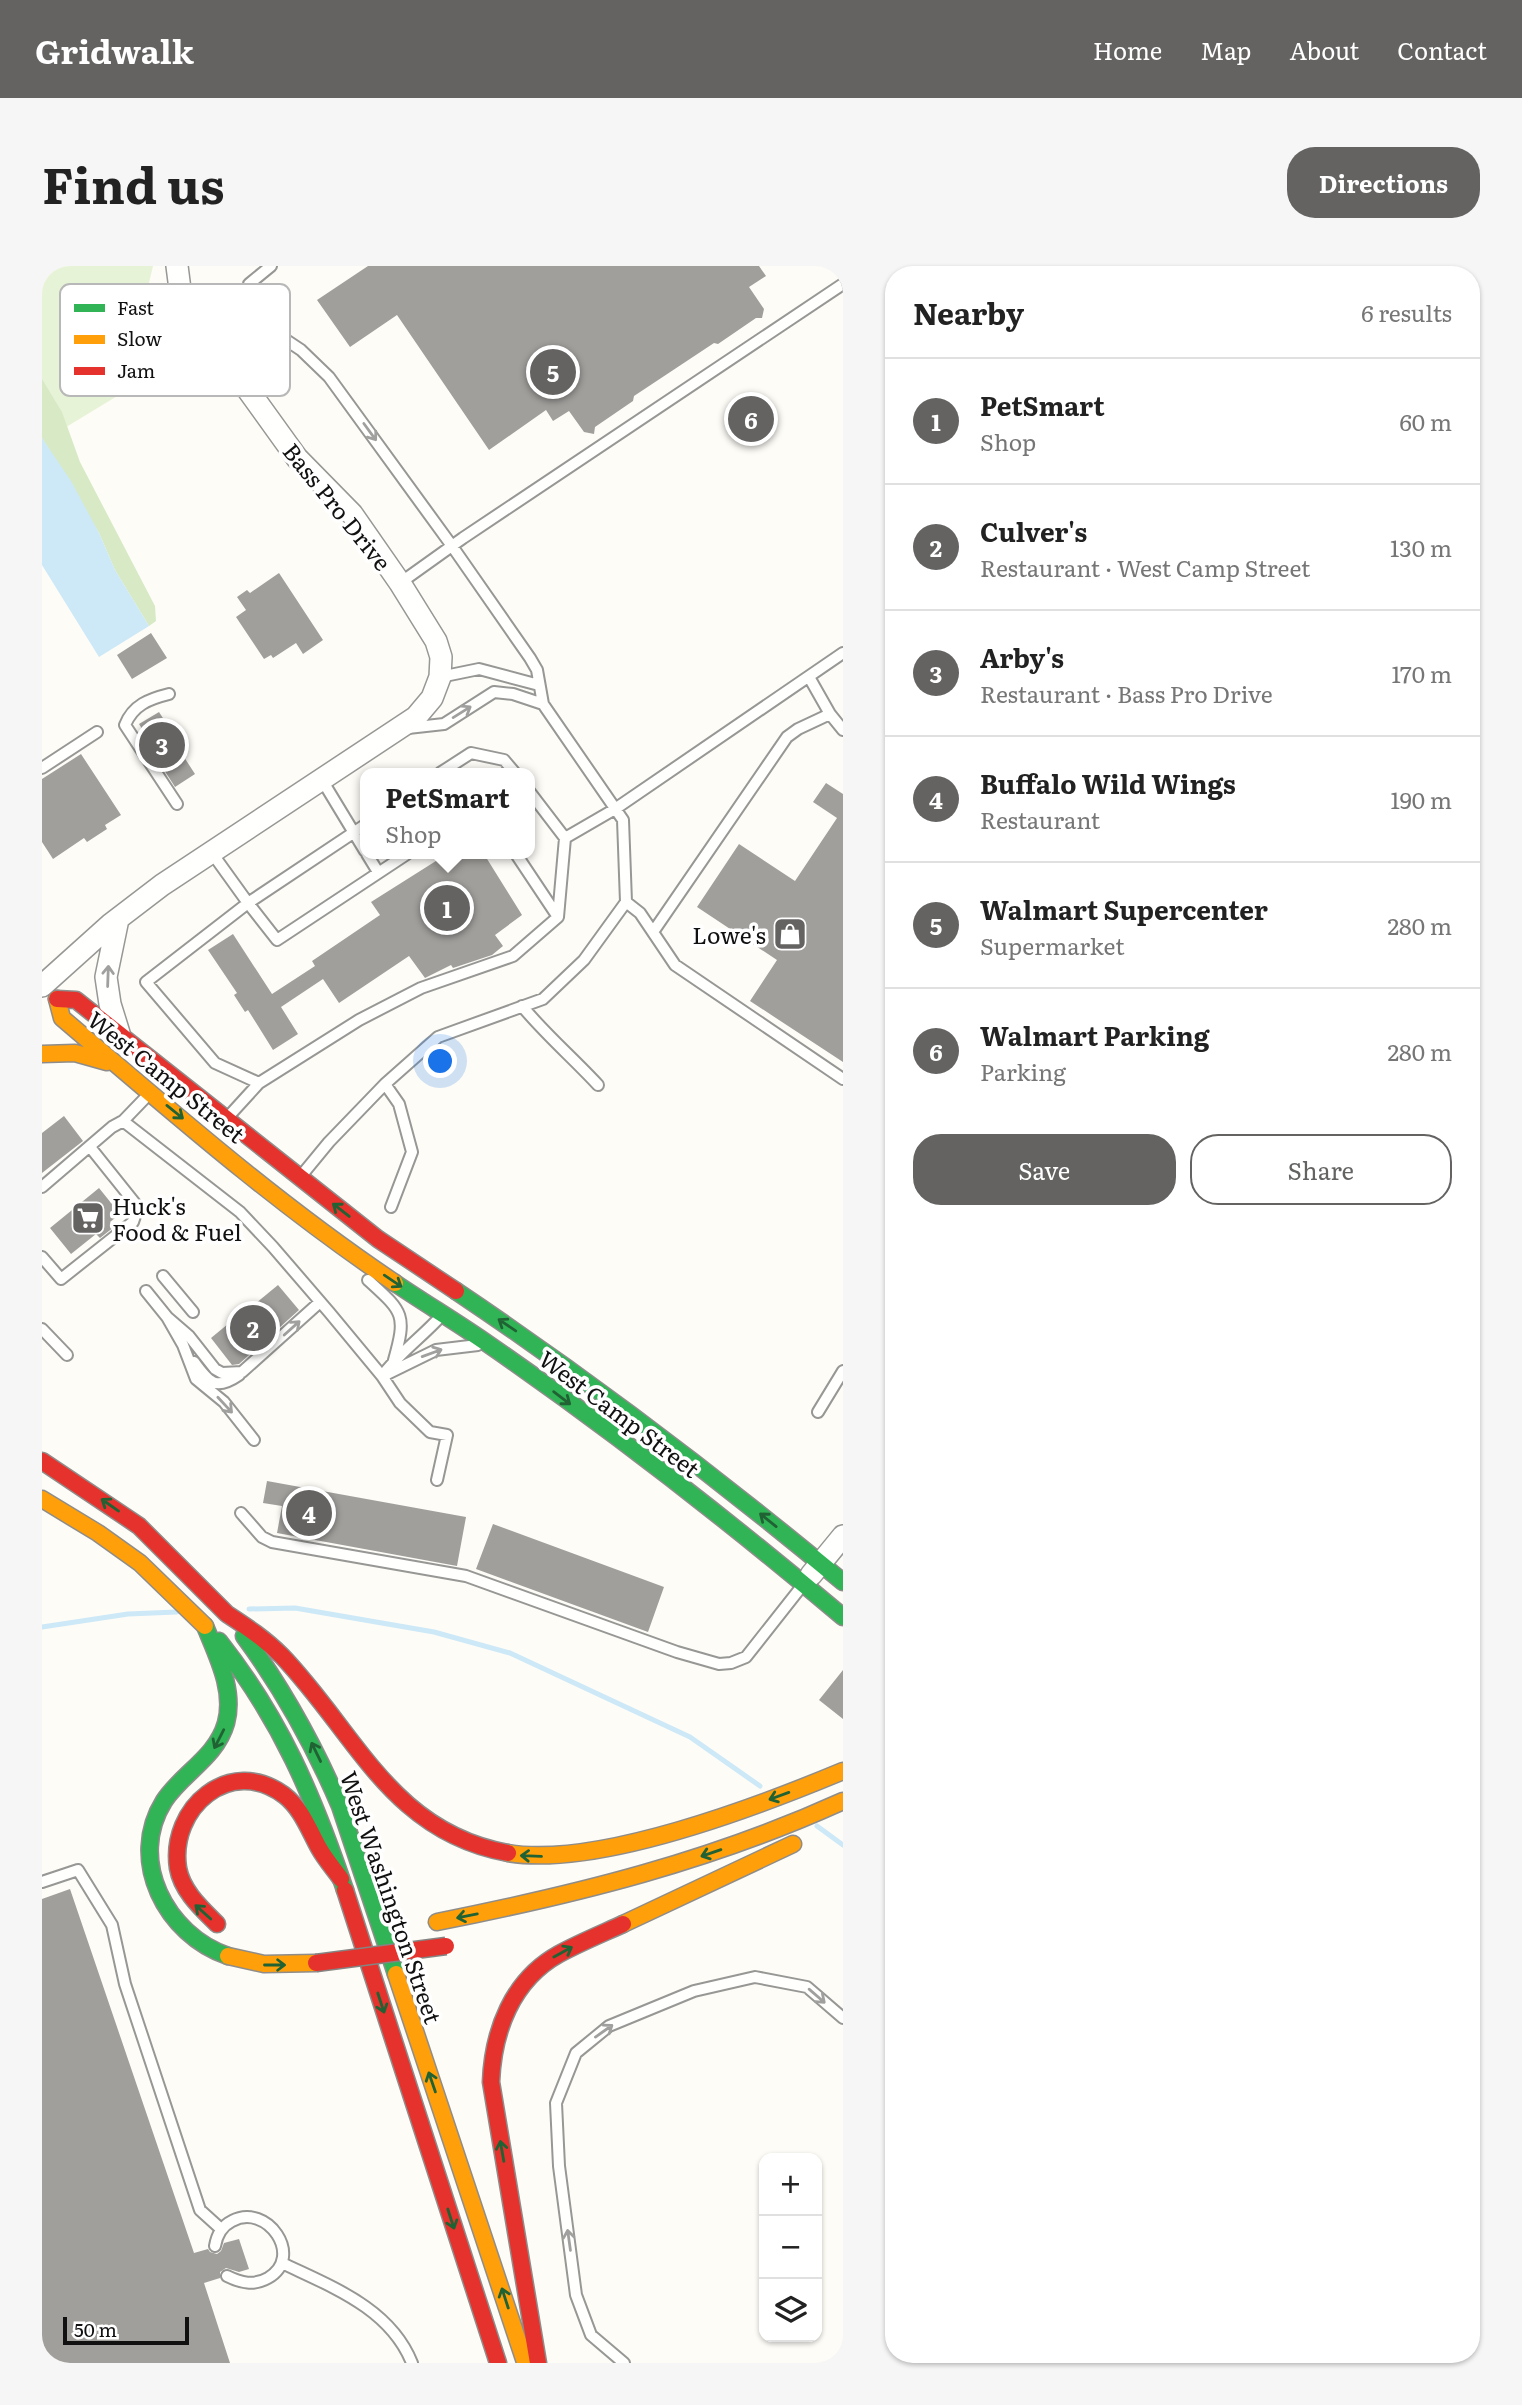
<!DOCTYPE html>
<html lang="en">
<head>
<meta charset="utf-8">
<style>
	body { margin:0; font-family:Literata,serif; background:#f6f6f6; color:#222 }
	.controls { position:absolute; right:21px; bottom:21px; display:grid; overflow:hidden; border-radius:14px; box-shadow:0 2px 5px #0004 }
	.controls button { width:63px; height:63px; display:grid; place-items:center; padding:0; border:0; border-bottom:2px solid #e0e0e0; background:#fff; color:#222; font:35px sans-serif }
	.scale { position:absolute; left:21px; bottom:18px; width:126px; box-sizing:border-box; padding-left:7px; border:4px solid #111; border-top:0; font-size:19px; line-height:24px; white-space:nowrap; color:#111; -webkit-text-stroke:5px #fff; paint-order:stroke }
	.you { position:absolute; left:399px; top:796px; width:24px; height:24px; margin:-18px; border:5px solid #fff; border-radius:50%; background:#1a73e8; box-shadow:0 0 0 10px #1a73e833 }
	.badge { display:grid; place-items:center; width:46px; height:46px; border-radius:50%; background:#646362; color:#fff; font-size:23px; font-weight:700 }
	.pin { position:absolute; translate:-50% -50%; border:4px solid #fff; box-shadow:0 2px 7px #0006 }
	.popup { position:absolute; left:318px; top:502px; width:175px; height:91px; box-sizing:border-box; display:grid; place-content:center; border-radius:14px; background:#fff; filter:drop-shadow(0 2px 5px #0005); font-size:23px; white-space:nowrap; color:#767676 }
	.popup b { font-size:26px; color:#222 }
	.popup::after { content:''; position:absolute; left:50%; top:100%; margin-left:-14px; border:14px solid transparent; border-top-color:#fff }
	.list { margin:0; padding:0; list-style:none }
	h2 { display:flex; justify-content:space-between; align-items:center; height:91px; margin:0; padding:0 28px; font-size:30px }
	h2 small { font-size:23px; font-weight:400; color:#767676 }
	.list li { display:grid; grid-template-columns:46px 1fr auto; gap:21px; align-items:center; box-sizing:border-box; height:126px; padding:0 28px; border-top:2px solid #e0e0e0 }
	.list b { display:block; font-size:26px; white-space:nowrap }
	.list p { margin:0; font-size:23px; white-space:nowrap; color:#767676 }
	.list em { font-size:23px; font-style:normal; color:#767676 }
	.actions { display:flex; gap:14px; padding:21px 28px }
	.actions a { flex:1; padding:16px 0; border:2px solid #646362; border-radius:28px; text-align:center; font-size:24px; color:#646362 }
	.actions .main { background:#646362; color:#fff }
	.icon { flex:none; width:38px; height:38px; fill:none; stroke:currentColor; stroke-width:2; stroke-linecap:round; stroke-linejoin:round }
	.map { position:relative; flex:none; width:801px; height:2097px; overflow:hidden; border-radius:28px }
	header { display:flex; align-items:center; gap:42px; box-sizing:border-box; height:98px; padding:0 35px; background:#646362; color:#fff }
	header strong { font-size:33px }
	nav { display:flex; gap:38px; margin-inline-start:auto; font-size:24px }
	.intro { display:flex; align-items:center; justify-content:space-between; box-sizing:border-box; height:168px; padding:0 42px }
	h1 { margin:0; font-size:49px }
	.button { padding:18px 32px; border-radius:28px; background:#646362; color:#fff; font-size:24px; font-weight:700 }
	main { display:flex; gap:42px; padding:0 42px }
	aside { flex:1; background:#fff; border-radius:28px; box-shadow:0 2px 5px #0004 }
	.map>svg:first-child { display:block }
</style>
</head>
<body>
<header>
<strong>Gridwalk</strong>
<nav><a>Home</a><a>Map</a><a>About</a><a>Contact</a></nav>
</header>
<div class="intro"><h1>Find us</h1><a class="button">Directions</a></div>
<main>
<div class="map">
<svg width="801" height="2097" viewBox="0 0 801 2097">
	<rect width="100%" height="100%" fill="#fdfcf7"/>
	<path fill="#e7f3d7" d="M0,0H111L106,21L151,84L16,166L0,151Z"/>
	<path fill="#d8eac5" d="M0,113L20,146L38,196L113,340L114,355L107,360L73,304L57,267L0,172Z"/>
	<path fill="#cde8f7" d="M0,172L29,215L57,267L73,304L107,360L57,391L0,299Z"/>
	<g fill="none" stroke-linecap="round" stroke-linejoin="round">
		<path stroke="#cde8f7" stroke-width="5" d="M207,1343L253,1342L392,1366L468,1387L648,1471L718,1520
			M0,1361L86,1348L135,1346
			M775,1560L801,1579"/>
	</g>
	<path fill="#a19f9c" d="M326,0H717L724,10L707,21L722,43L720,52H714L676,78L672,77L592,130L591,135L553,161L552,168L542,166L527,145L511,155L504,144L447,184L355,49L308,81L275,34Z
		M237,307L281,374L261,388L254,377L231,392L229,389L222,393L194,351L204,344L195,331L205,324L208,327Z
		M109,367L125,392L90,413L75,389Z
		M117,446L143,486L140,488L153,508L133,521L101,471L104,469L97,458Z
		M39,488L79,549L63,559L65,563L45,576L42,572L11,593L0,576V513Z
		M784,517L801,528V796L708,735L735,694L655,641L697,578L753,615L795,552L771,536Z
		M405,588H442L480,649L453,669L461,680L450,689L411,702L409,699L383,712L367,690L297,737L281,713L239,741L256,768L231,784L206,744L203,746L192,729L195,727L166,684L191,668L230,728L273,700L270,695L338,649L329,636Z
		M22,850L41,875L0,907V867Z
		M57,922L78,948L68,956L72,961L58,972L54,968L29,988L8,962Z
		M236,1019L257,1044L197,1098L190,1099L169,1072L192,1053L190,1051L205,1038L208,1042Z
		M225,1215L424,1251L415,1300L235,1267L240,1240L221,1237Z
		M451,1258L622,1321L606,1366L434,1303Z
		M801,1404V1453L777,1434Z
		M28,1623L152,1987L166,1983L168,1986L175,1988L179,1985L182,1977L197,1973L207,2003L197,2006L184,2002L178,2006V2012L162,2017L188,2097H0V1633Z"/>
	<g fill="none" stroke-linecap="round" stroke-linejoin="round">
		<defs>
			<path id="lane" d="M229,0L207,18L205,38L223,60L259,84L287,111L410,280L488,392L495,404L501,438L581,554L584,636L598,647L633,699L801,813
				M358,317L421,272L801,18
				M398,411L437,403L497,419
				M767,411L788,448L801,464
				M127,428C107,433 91,439 83,459L135,538
				M366,462L402,458L452,426L471,428L501,438
				M0,502L55,466
				M398,507L429,487L462,494L473,507
				M280,514L323,585
				M487,525L523,572
				M323,559L206,637L235,674L365,588
				M170,587L206,637L104,716L173,797L217,817L186,851
				M325,588L336,606
				M474,588L516,651
				M611,666L745,471L756,463L788,448
				M480,740C503,768 531,792 556,819
				M217,817L317,754L379,722L471,690L516,651L523,572L573,543L801,387
				M343,818L357,838L370,886L349,941
				M81,855L198,946L231,981L287,1046L340,1110L358,1137L388,1166L405,1169L395,1214
				M259,910L287,876L343,818L396,771L501,733L542,694L584,636
				M0,921L70,861L81,855L108,827
				M0,991L19,1013L91,956L96,941L48,881
				M121,1010L151,1046
				M326,1014C361,1046 365,1048 352,1094
				M104,1025L125,1051L141,1079L154,1113L182,1136L212,1174
				M125,1051L147,1070L173,1103L180,1107L200,1106L278,1036
				M0,1063L25,1089
				M152,1096C167,1117 174,1125 197,1109
				M343,1109L394,1084L436,1079
				M340,1110C357,1087 380,1071 399,1050
				M776,1146L801,1105
				M199,1247L220,1271L230,1276L424,1310L635,1386L677,1398L689,1397L704,1391L760,1320
				M0,1616L36,1604L70,1659L83,1718L158,1944L179,1963
				M173,1980C175,1968 180,1960 190,1955C225,1936 263,1991 226,2012C212,2020 199,2017 185,2010
				M240,1997C290,2021 348,2042 370,2097
				M582,2097L549,2069L534,2029L517,1900L514,1837L534,1787L567,1760L652,1725L713,1711L765,1721L801,1752"/>
			<path id="street" d="M76,653L64,711L68,738L77,767
				M0,720L69,658L120,619L374,451L390,432L398,411L399,391L394,375L358,317L310,248L255,192L139,31L135,0
				M769,1309L801,1270"/>
			<path id="fast" d="M353,1017C384,1038 416,1057 446,1078C569,1163 687,1255 801,1351
				M414,1025C548,1115 677,1213 801,1316
				M163,1360C175,1390 193,1424 184,1457C174,1492 140,1507 122,1535C85,1594 124,1669 186,1690
				M202,1370C241,1423 272,1479 298,1540L354,1708
				M177,1375C239,1454 271,1529 303,1624"/>
			<path id="slow" d="M15,733L20,752C128,844 235,938 353,1017
				M0,788L33,787L65,796
				M0,1233L56,1267L98,1297L163,1360
				M466,1587C555,1602 717,1540 801,1505
				M395,1656C536,1628 669,1595 801,1535
				M581,1658L751,1578
				M186,1690L222,1698L274,1697
				M354,1708L482,2093"/>
			<path id="jam" d="M15,733L34,734L336,973L414,1025
				M0,1195L97,1260L185,1348
				M185,1348C205,1361 223,1373 240,1390C314,1467 349,1566 466,1587
				M303,1624L456,2097
				M175,1658C159,1642 140,1625 136,1602C127,1542 188,1489 242,1529C260,1543 267,1564 277,1582C283,1593 292,1603 299,1613
				M496,2097L449,1816C451,1765 470,1714 517,1688C537,1677 559,1668 581,1658"/>
		</defs>
		<use href="#lane" stroke="#979795" stroke-width="14"/>
		<use href="#street" stroke="#979795" stroke-width="24"/>
		<use href="#fast" stroke="#8e8d8b" stroke-width="19"/>
		<use href="#slow" stroke="#8e8d8b" stroke-width="19"/>
		<use href="#jam" stroke="#8e8d8b" stroke-width="19"/>
		<use href="#lane" stroke="#fffffe" stroke-width="10"/>
		<use href="#street" stroke="#fffffe" stroke-width="21"/>
		<use href="#fast" stroke="#30b455" stroke-width="16"/>
		<use href="#slow" stroke="#ff9f0a" stroke-width="16"/>
		<use href="#jam" stroke="#e5322d" stroke-width="16"/>
		<defs>
			<path id="jam-bridge" d="M274,1697L404,1680"/>
		</defs>
		<use href="#jam-bridge" stroke="#858482" stroke-width="19" stroke-linecap="butt"/>
		<use href="#jam-bridge" stroke="#e5322d" stroke-width="16"/>
	</g>
	<defs><path id="oneway-shaft" d="M-6 0H5M1.5-3L5.5 0L1.5 3" fill="none" stroke-width="1.6" stroke-linecap="round" stroke-linejoin="round" transform="scale(1.75)"/></defs>
	<g stroke="#a0a09f">
		<use href="#oneway-shaft" transform="translate(328 166) rotate(54)"/>
		<use href="#oneway-shaft" transform="translate(420 446) rotate(-32)"/>
		<use href="#oneway-shaft" transform="translate(66 710) rotate(-88)"/>
		<use href="#oneway-shaft" transform="translate(250 1062) rotate(-42)"/>
		<use href="#oneway-shaft" transform="translate(390 1087) rotate(-20)"/>
		<use href="#oneway-shaft" transform="translate(183 1139) rotate(47)"/>
		<use href="#oneway-shaft" transform="translate(775 1730) rotate(41)"/>
		<use href="#oneway-shaft" transform="translate(562 1765) rotate(-35)"/>
		<use href="#oneway-shaft" transform="translate(527 1974) rotate(-98)"/>
	</g>
	<g stroke="#206233">
		<use href="#oneway-shaft" transform="translate(133 846) rotate(39)"/>
		<use href="#oneway-shaft" transform="translate(299 944) rotate(-142)"/>
		<use href="#oneway-shaft" transform="translate(351 1015) rotate(34)"/>
		<use href="#oneway-shaft" transform="translate(465 1059) rotate(-146)"/>
		<use href="#oneway-shaft" transform="translate(520 1132) rotate(37)"/>
		<use href="#oneway-shaft" transform="translate(68 1239) rotate(-145)"/>
		<use href="#oneway-shaft" transform="translate(726 1254) rotate(-141)"/>
		<use href="#oneway-shaft" transform="translate(177 1473) rotate(117)"/>
		<use href="#oneway-shaft" transform="translate(274 1486) rotate(-116)"/>
		<use href="#oneway-shaft" transform="translate(737 1530) rotate(160)"/>
		<use href="#oneway-shaft" transform="translate(669 1587) rotate(161)"/>
		<use href="#oneway-shaft" transform="translate(489 1590) rotate(-178)"/>
		<use href="#oneway-shaft" transform="translate(161 1646) rotate(-138)"/>
		<use href="#oneway-shaft" transform="translate(425 1650) rotate(169)"/>
		<use href="#oneway-shaft" transform="translate(521 1686) rotate(-29)"/>
		<use href="#oneway-shaft" transform="translate(233 1699)"/>
		<use href="#oneway-shaft" transform="translate(339 1737) rotate(72)"/>
		<use href="#oneway-shaft" transform="translate(390 1816) rotate(-109)"/>
		<use href="#oneway-shaft" transform="translate(460 1885) rotate(-100)"/>
		<use href="#oneway-shaft" transform="translate(409 1953) rotate(72)"/>
		<use href="#oneway-shaft" transform="translate(463 2032) rotate(-108)"/>
	</g>
	<defs>
		<symbol id="shop-square" viewBox="-11 -11 22 22"><rect x="-9" y="-9" width="18" height="18" rx="4" fill="#646362" stroke="#fff"/><path d="M-5-2.5h2.3a2.7 3.5 0 0 1 5.4 0H5L5.5 6h-11ZM-1.5-2.5h3a1.5 2.3 0 0 0-3 0Z" fill="#fff"/></symbol>
		<symbol id="supermarket-square" viewBox="-11 -11 22 22"><rect x="-9" y="-9" width="18" height="18" rx="4" fill="#646362" stroke="#fff"/><path d="M-6-5.5h2.5l.6 2H6L4.5 2H-2.5L-4.4-4H-6ZM-1.5 3.2a1.3 1.3 0 1 0 .1 0ZM3 3.2a1.3 1.3 0 1 0 .1 0Z" fill="#fff"/></symbol>
	</defs>
	<g fill-rule="evenodd">
		<use href="#shop-square" x="729" y="649" width="38" height="38"/>
		<use href="#supermarket-square" x="27" y="933" width="38" height="38"/>
	</g>
	<g text-anchor="middle" dominant-baseline="central" stroke-width="7" stroke-linejoin="round" paint-order="stroke">
		<g font-size="23" fill="#111" stroke="#fff">
			<text transform="translate(296 240) rotate(51)">Bass Pro Drive</text>
			<text transform="translate(125 810) rotate(39)">West Camp Street</text>
			<text transform="translate(578 1147) rotate(37)">West Camp Street</text>
			<text transform="translate(350 1631) rotate(71)">West Washington Street</text>
		</g>
		<g font-size="23" fill="#111" stroke="#fff" text-anchor="end">
			<text x="724" y="668">Lowe's</text>
			<text x="70" y="939" text-anchor="start">Huck's<tspan x="70" dy="26">Food &amp; Fuel</tspan></text>
		</g>
	</g>
	<rect x="18" y="18" width="230" height="112" rx="10" fill="#fff" stroke="#b8b8b8" stroke-width="2"/>
	<rect x="32" y="38" width="31" height="8" fill="#30b455"/>
	<rect x="32" y="69" width="31" height="9" fill="#ff9f0a"/>
	<rect x="32" y="101" width="31" height="8" fill="#e5322d"/>
	<g font-size="19" fill="#111">
		<text x="75" y="49">Fast</text>
		<text x="75" y="80">Slow</text>
		<text x="75" y="112">Jam</text>
	</g>
</svg>
<div class="controls">
<button>+</button>
<button>−</button>
<button><svg class="icon" aria-label="layers" viewBox="0 0 24 24"><path d="M12 4l9 5-9 5-9-5zM3 14l9 5 9-5"/></svg></button>
</div>
<div class="scale">50 m</div>
<div class="you"></div>
<div class="pin badge" style="left:405px;top:642px">1</div>
<div class="popup"><b>PetSmart</b>Shop</div>
<div class="pin badge" style="left:211px;top:1062px">2</div>
<div class="pin badge" style="left:120px;top:479px">3</div>
<div class="pin badge" style="left:267px;top:1247px">4</div>
<div class="pin badge" style="left:511px;top:106px">5</div>
<div class="pin badge" style="left:709px;top:153px">6</div>
</div>
<aside>
<h2>Nearby<small>6 results</small></h2>
<ul class="list">
<li><span class="badge">1</span><div><b>PetSmart</b><p>Shop</p></div><em>60 m</em></li>
<li><span class="badge">2</span><div><b>Culver's</b><p>Restaurant · West Camp Street</p></div><em>130 m</em></li>
<li><span class="badge">3</span><div><b>Arby's</b><p>Restaurant · Bass Pro Drive</p></div><em>170 m</em></li>
<li><span class="badge">4</span><div><b>Buffalo Wild Wings</b><p>Restaurant</p></div><em>190 m</em></li>
<li><span class="badge">5</span><div><b>Walmart Supercenter</b><p>Supermarket</p></div><em>280 m</em></li>
<li><span class="badge">6</span><div><b>Walmart Parking</b><p>Parking</p></div><em>280 m</em></li>
</ul>
<div class="actions"><a class="main">Save</a><a>Share</a></div>
</aside>
</main>
</body>
</html>
